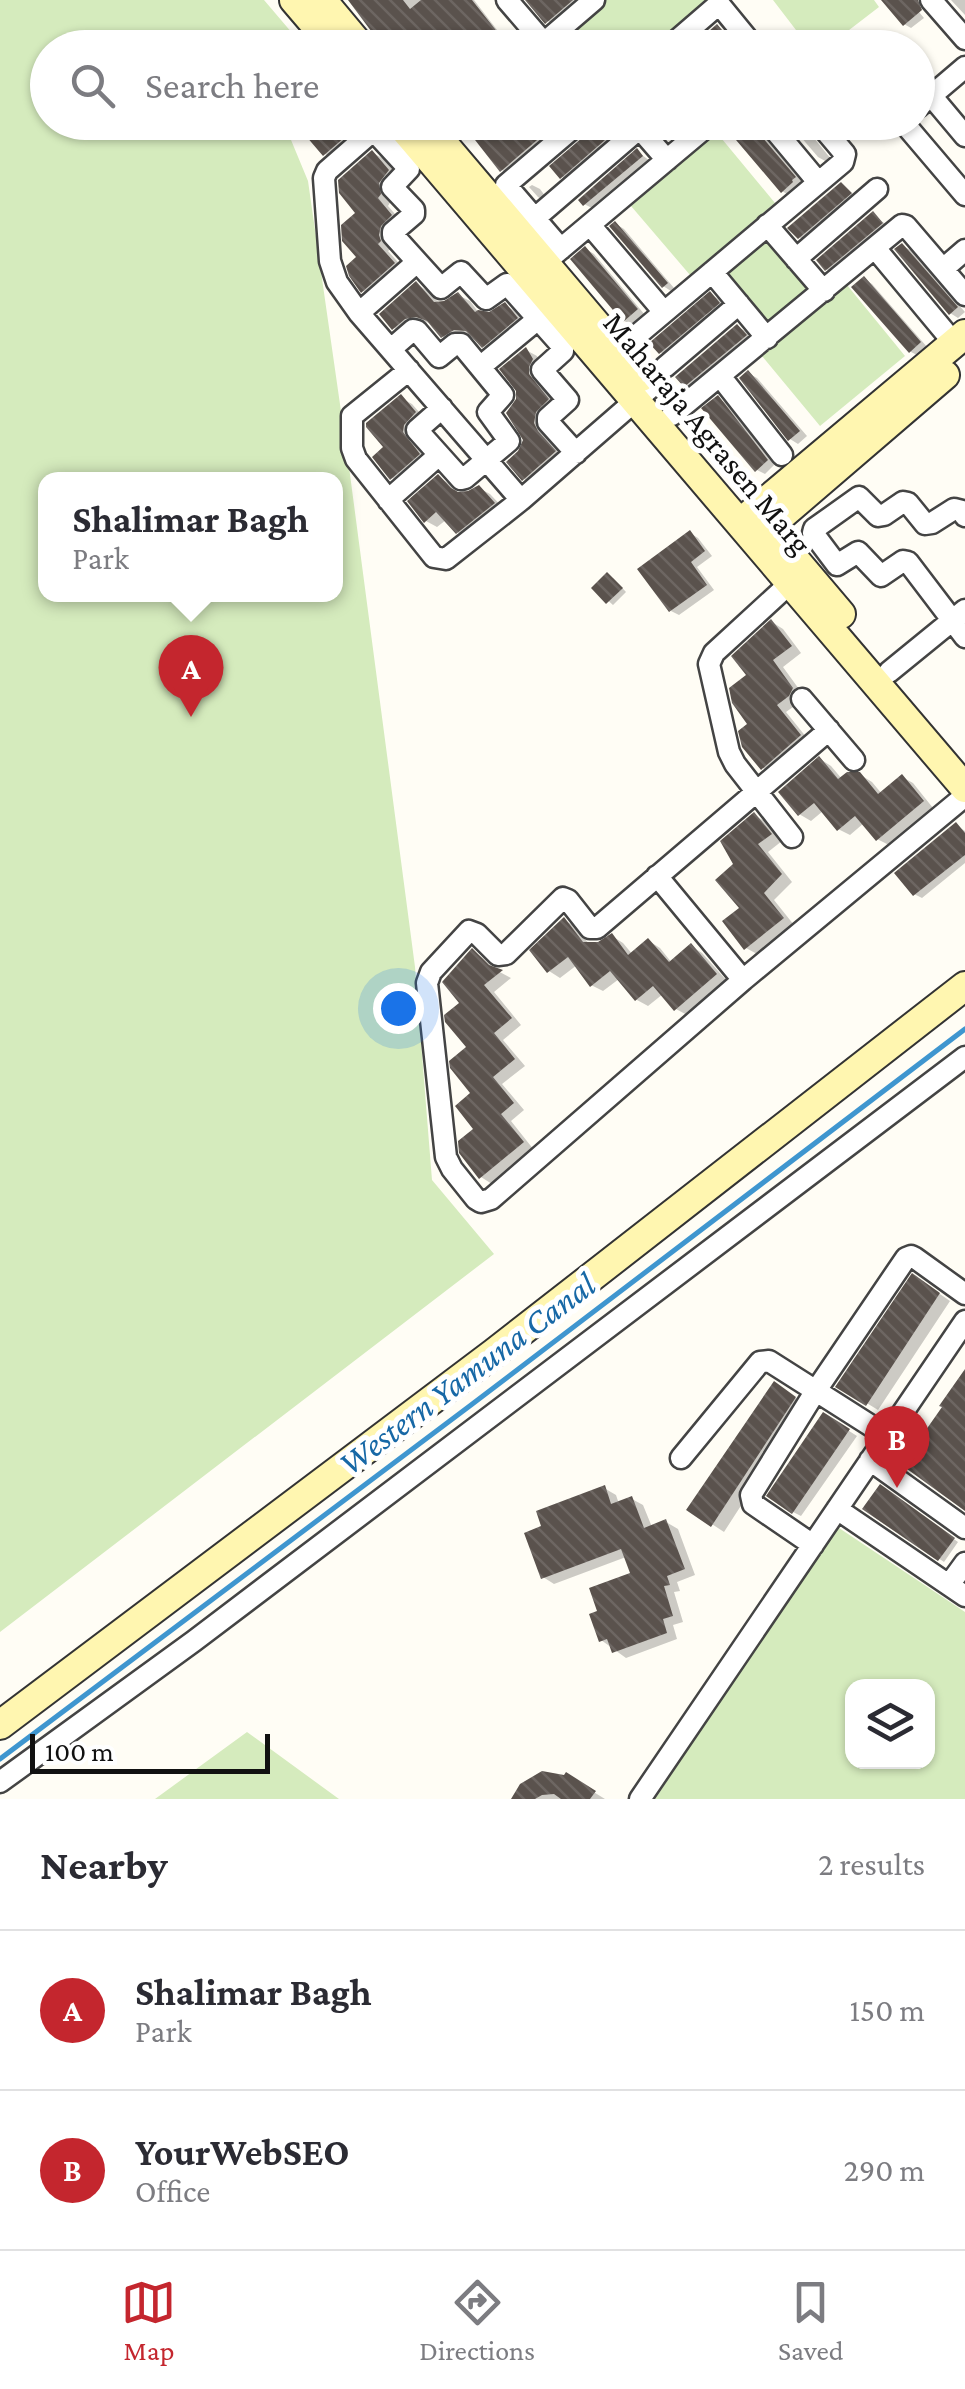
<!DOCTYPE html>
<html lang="en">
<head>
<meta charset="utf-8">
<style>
	body { margin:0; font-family:"Crimson Pro",serif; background:#f2f2f3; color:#2b2b33 }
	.controls { position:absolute; right:30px; bottom:30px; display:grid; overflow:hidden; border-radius:20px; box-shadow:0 2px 8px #0004 }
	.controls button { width:90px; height:90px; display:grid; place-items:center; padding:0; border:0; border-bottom:2px solid #e1e1e2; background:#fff; color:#2b2b33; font:50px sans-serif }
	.scale { position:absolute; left:30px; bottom:25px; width:240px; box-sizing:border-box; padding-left:10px; border:5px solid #111; border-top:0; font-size:28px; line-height:35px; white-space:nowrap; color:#111; -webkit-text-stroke:8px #fff; paint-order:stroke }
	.you { position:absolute; left:398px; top:1008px; width:35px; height:35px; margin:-25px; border:8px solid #fff; border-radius:50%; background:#1a73e8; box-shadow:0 0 0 15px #1a73e833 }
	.badge { display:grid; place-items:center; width:65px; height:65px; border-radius:50%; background:#c4262e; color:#fff; font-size:32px; font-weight:700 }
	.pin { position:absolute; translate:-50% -82px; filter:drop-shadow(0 2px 5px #0008) }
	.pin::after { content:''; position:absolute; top:52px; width:35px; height:30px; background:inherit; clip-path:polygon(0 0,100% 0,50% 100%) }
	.popup { position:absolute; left:38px; top:472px; width:305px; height:130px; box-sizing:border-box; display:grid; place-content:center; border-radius:20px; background:#fff; filter:drop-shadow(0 2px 8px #0005); font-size:32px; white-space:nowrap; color:#7c7c81 }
	.popup b { font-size:38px; color:#2b2b33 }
	.popup::after { content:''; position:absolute; left:50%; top:100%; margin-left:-20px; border:20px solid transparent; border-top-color:#fff }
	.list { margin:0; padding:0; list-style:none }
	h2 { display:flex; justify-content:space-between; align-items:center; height:130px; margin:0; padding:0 40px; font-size:42px }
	h2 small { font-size:32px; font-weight:400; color:#7c7c81 }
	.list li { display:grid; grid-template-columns:65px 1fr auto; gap:30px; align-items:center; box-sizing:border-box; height:160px; padding:0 40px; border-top:2px solid #e1e1e2 }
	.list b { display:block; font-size:38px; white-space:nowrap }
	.list p { margin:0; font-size:32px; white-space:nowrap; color:#7c7c81 }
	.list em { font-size:32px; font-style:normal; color:#7c7c81 }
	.icon { flex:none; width:55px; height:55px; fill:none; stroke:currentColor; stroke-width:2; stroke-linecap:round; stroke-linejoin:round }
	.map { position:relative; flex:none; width:965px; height:1799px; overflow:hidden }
	.search { position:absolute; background:#fff; box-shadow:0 2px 8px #0004; left:30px; right:30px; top:30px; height:110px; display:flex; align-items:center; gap:25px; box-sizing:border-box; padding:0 35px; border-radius:55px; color:#7c7c81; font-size:38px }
	.sheet { height:450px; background:#fff }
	nav { display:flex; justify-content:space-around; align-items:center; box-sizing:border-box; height:140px; border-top:2px solid #e1e1e2; background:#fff; font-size:28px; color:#7c7c81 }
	nav a { display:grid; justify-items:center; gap:5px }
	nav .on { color:#c4262e }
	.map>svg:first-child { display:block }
</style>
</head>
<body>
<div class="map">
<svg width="965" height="1799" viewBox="0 0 965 1799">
	<defs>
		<pattern id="building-back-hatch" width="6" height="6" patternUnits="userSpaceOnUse" patternTransform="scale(2.5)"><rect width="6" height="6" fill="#5a524d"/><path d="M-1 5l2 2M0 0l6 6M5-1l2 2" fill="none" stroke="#6d6662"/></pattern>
	</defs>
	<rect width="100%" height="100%" fill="#fffdf5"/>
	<path fill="#d5ebbd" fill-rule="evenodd" d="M0,0H264L304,47L48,48V122L284,123L308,181L349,467L415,967L432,1180L494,1254L0,1632ZM46,480H336V594H46Z
		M602,0H710L656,47L548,48Z
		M773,0H874L879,7L827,47H809Z
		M717,133L775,203L690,275L631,206Z
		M766,235L812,290L769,327L723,272Z
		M847,285L905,356L820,426L762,356Z
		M836,1526L965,1612V1799H655ZM852,1686H928V1762H852Z
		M247,1732L339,1799H155Z"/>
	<path fill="#0003" d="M351,0H474L511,48H391L382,37L375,33Z
		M528,0H581L552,25Z
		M885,0H909L924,18L911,28L904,24Z
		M951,0H965V15Z
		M298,122H370L333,159L325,154Z
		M464,122H561L563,126L507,173L502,170Z
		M596,122H618L626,133L570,181L562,177Z
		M663,122H696L676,141L661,128Z
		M727,122H764L762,129L765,137L802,182L798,186L800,188L790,196L782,191Z
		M788,122H801L831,159L827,162L818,157Z
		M638,152L650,161L592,208L584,204Z
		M373,153L384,159L399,178L390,190L391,201L388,206L402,222L392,248L388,251L405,270L374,297L363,291L359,213Z
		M532,185L540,189L548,200L546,202L538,197L529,187Z
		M841,185L858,198L807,242L799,237Z
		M873,214L890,228L835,274L826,269Z
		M616,224L624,229L674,288L671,291L663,286Z
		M902,246L911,250L965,312L958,318L950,313Z
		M586,249L594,254L645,315L633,325L624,321Z
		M864,279L872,284L928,348L919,356L911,352Z
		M416,284L428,291L440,304L458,295L470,301L479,313L489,315L505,305L517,312L528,325L495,352L483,346L474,336H466L454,343L442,336L430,322L417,324L405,334L394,328Z
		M711,295L719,299L726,308L668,357L660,352Z
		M737,327L746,331L753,341L694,390L686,385Z
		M526,350L537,356L544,367L540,382L559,406L545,431L549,440L566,459L535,485L524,479L521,452L525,440L518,400Z
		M748,373L757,378L807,436L798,444L790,439Z
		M401,398L412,404L426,420L414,440L430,461L403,484L392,478L387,447Z
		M718,398L726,403L774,465L765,474L757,470Z
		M438,477L450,484L460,495L479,488L490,494L505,510L469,539L457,532L446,520L437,527L426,521Z
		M690,533L698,538L712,556L697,567L714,590L679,615L671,611Z
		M613,578L626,592L613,605L594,588Z
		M772,622L783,629L801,653L783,667L804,696L800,702L786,712L811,743L774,775L763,768L751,725L750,675Z
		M820,759L831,766L842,779L859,774L872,782L882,794L902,777L913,783L933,808L889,845L877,839L864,823L850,835L838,829L823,811L811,821L799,814Z
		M754,815L766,822L782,841L768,852L792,882L774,900L794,925L757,954L746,948L737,865Z
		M956,825L965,831V863L922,898L914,894Z
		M564,920L575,926L589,944H599L612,936L623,943L633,955L649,941L660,948L672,963L691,946L702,953L727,981L687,1015L676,1009L663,994L648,1006L637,1000L619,979L603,991L591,985L577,965L560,978L549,971Z
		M472,951L483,958L496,970L511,978L494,992L521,1025L503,1040L525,1066L502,1084L524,1110L511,1121L534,1150L492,1184L481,1177L469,1048L462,1004Z
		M924,1283L950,1301L878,1410L839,1386Z
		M785,1391L806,1405L724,1532L689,1509Z
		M824,1415L857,1436L801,1516L793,1512Z
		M604,1488L616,1495L619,1504L632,1499L643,1505L652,1527L666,1522L678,1529L695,1575L677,1582L680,1591L674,1592L683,1622L673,1625L677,1639L626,1658L601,1640L600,1613L633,1575L626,1557L554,1584L543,1577L544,1528Z
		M885,1490L958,1542L944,1562L865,1509Z
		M566,1775L605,1799H514L565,1777Z"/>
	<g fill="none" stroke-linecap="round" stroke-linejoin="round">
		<path stroke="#3f96cf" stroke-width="5" d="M0,1759L471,1405L965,1029"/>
	</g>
	<path fill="url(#building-back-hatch)" d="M348,0H403L410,9L421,0H472L510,48H388L376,33L374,35Z
		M525,0H573L545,24Z
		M881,0H918L922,10L903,26Z
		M717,24L737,48H690Z
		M294,122H359L360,124L323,156Z
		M461,122H558L500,172Z
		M593,122H616L620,127L560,179L549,166L589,132Z
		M725,122H754L757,131L796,177L792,180L793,182L781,193L725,127Z
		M637,148L643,156L583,206L578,200Z
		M372,150L389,170L379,183L381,194L378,198L392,215L381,226L379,235L381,241L378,244L395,263L361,293L349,276L346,266L356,257L342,241L341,225L355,213L339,193L338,180Z
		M841,182L852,193L798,239L787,228Z
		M873,211L883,223L825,271L816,260Z
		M615,221L668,283L662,288L609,226Z
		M902,243L958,307L949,315L894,249Z
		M585,246L638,309L623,322L570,259Z
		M864,276L921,342L909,353L851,287Z
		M416,281L434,302L444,301L458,292L475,312L478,310L489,312L505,302L518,318L482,348L466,331L454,330L441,338L427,321L416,317L405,319L392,330L379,314Z
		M710,291L720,303L659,354L649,343Z
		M737,324L747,335L684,387L675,377Z
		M526,347L533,359L529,367V374L549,399L536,412L534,423L538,431L556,451L522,481L506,462L518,451L523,440L506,413L516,399V391L499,369Z
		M748,370L800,431L788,441L739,378Z
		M401,394L416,412L404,425L403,432L420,454L390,480L372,457L383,447L366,427V423Z
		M718,395L768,460L755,472L701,408Z
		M438,474L451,488L458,492L468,491L479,485L495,503L456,534L436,512L424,523L407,501Z
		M690,530L705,551L691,562L707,585L669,612L637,569Z
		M607,572L623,588L606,604L591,588Z
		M771,619L792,646L773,660L793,688L789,696L777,705L801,735L761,770L742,747L738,731L747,724L732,703L729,688L746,675L731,656Z
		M819,756L838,779L847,772H860L878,794L902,774L924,801L876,841L855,816L837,831L814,803L798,816L778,792Z
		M754,812L772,834L758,844L782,874L764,893L784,918L744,950L722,921L739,908L715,880L733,864L720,841Z
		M956,822L965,833V855L913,896L894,873Z
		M564,917L583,942H598L612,933L628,955L648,938L669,962L691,943L717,974L674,1011L653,986L635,1001L610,971L590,987L568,957L547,973L529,950Z
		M472,948L489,965L503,970L484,985L512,1018L494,1033L515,1059L493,1077L514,1103L501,1114L524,1142L479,1179L459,1153L458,1141L473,1129L455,1106L470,1093L450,1068L449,1061L466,1047L445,1022L444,1015L459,1003L442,982Z
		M912,1273L940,1293L866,1406L835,1387Z
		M965,1369V1511L896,1461L916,1433L921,1437L942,1407L939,1406Z
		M774,1381L796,1397L711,1527L686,1510Z
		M823,1412L850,1429L792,1514L766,1496Z
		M880,1484L955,1538L938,1561L862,1509Z
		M605,1485L611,1504L632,1496L644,1528L666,1519L685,1569L667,1576L670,1585L664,1586L673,1616L663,1619L667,1633L612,1653L607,1639L599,1642L589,1614L597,1611L589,1588L630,1573L621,1549L541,1579L524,1533L541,1526L536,1511Z
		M542,1771L564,1775L566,1772L596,1791L590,1799H561L554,1794L542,1795L535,1799H511L520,1784Z"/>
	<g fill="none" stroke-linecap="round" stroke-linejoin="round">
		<defs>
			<path id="street" d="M507,0L544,43
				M931,0L965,39
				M538,48L594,0
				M668,48L719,4L755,48
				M918,80L965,136
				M918,107L965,67
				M383,122L327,171L324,178L330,261L337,282L359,313L521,500L650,388
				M634,122L667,160
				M768,122L818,182
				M903,122L965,195
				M374,131L409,169L392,187L414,210V214L393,232V235L441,288L461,272L486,299L507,284L563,347V351L542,370L568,400L548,418V422L576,453
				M534,219L647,122
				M590,225L664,312
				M767,225L824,291
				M875,248L954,343
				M561,249L506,185L580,122
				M796,259L877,189
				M544,263L712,122
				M943,269L965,250
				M712,272L767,338
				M359,313L417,262
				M391,349L413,330L417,331L439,357L455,344H461L503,395L488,412L509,441L465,478L461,479L417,430L442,408
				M611,357L843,162L845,154L818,122
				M480,367L538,319
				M665,367L739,304
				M409,370L352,416V448L356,459L434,557L446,559L521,500
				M720,376L782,455
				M672,415L902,225L906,226L965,295
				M388,500L439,455
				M965,516L962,511L954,509L932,523L925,524L908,503L903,502L884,515L878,516L859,497L814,529L813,533L837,565L858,552L881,576L903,561L908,562L965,637
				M889,672L965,610
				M802,699L854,760
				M829,730L597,928H590L568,900L563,898L506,954L498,955L477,934L469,931L431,972L427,983L446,1157L452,1169L476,1199L481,1202L491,1199L743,980L965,796
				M792,837L735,764L729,752L709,664L714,653L799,575
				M657,876L743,980
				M681,1458L760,1362L769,1361L887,1436
				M870,1460L965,1528
				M837,1509L965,1596
				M813,1545L753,1504L751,1495L815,1392L906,1258L911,1256L915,1258L965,1294
				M949,1585L965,1563
				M0,1782L194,1641L965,1057
				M640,1799L965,1321"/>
			<path id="secondary" d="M294,0L335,48
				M322,0L362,48
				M398,122L965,788
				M425,122L641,377
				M740,523L965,334
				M775,536L841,614
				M754,539L945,375
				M0,1725L494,1353L965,986"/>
		</defs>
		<use href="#street" stroke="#444" stroke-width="25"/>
		<use href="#secondary" stroke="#333" stroke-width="32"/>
		<use href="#street" stroke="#fff" stroke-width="20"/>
		<use href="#secondary" stroke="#fff6b0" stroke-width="28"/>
	</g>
	<g text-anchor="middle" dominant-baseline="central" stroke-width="10" stroke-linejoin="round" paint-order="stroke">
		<g font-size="32" fill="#111" stroke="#fff">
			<text transform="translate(708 433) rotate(50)">Maharaja Agrasen Marg</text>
		</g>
		<g font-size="35" font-style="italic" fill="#1768a6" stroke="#fff">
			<text transform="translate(467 1374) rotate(-37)">Western Yamuna Canal</text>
		</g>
	</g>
</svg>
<div class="controls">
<button><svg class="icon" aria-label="layers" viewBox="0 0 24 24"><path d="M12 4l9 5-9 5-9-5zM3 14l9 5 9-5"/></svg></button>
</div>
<div class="scale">100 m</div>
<div class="you"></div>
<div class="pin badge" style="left:191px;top:717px">A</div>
<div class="popup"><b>Shalimar Bagh</b>Park</div>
<div class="pin badge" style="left:897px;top:1488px">B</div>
<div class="search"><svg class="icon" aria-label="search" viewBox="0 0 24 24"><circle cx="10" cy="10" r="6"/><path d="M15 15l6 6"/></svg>Search here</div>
</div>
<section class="sheet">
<h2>Nearby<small>2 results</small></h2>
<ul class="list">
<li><span class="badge">A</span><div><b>Shalimar Bagh</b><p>Park</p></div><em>150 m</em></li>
<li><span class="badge">B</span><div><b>YourWebSEO</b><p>Office</p></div><em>290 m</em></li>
</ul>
</section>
<nav>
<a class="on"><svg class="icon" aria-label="map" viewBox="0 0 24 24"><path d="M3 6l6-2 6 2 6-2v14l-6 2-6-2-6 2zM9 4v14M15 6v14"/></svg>Map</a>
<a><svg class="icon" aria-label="directions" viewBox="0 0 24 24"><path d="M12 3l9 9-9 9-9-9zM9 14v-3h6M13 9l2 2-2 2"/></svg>Directions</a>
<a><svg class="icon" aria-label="saved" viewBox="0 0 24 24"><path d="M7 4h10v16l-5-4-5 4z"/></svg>Saved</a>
</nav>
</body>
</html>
